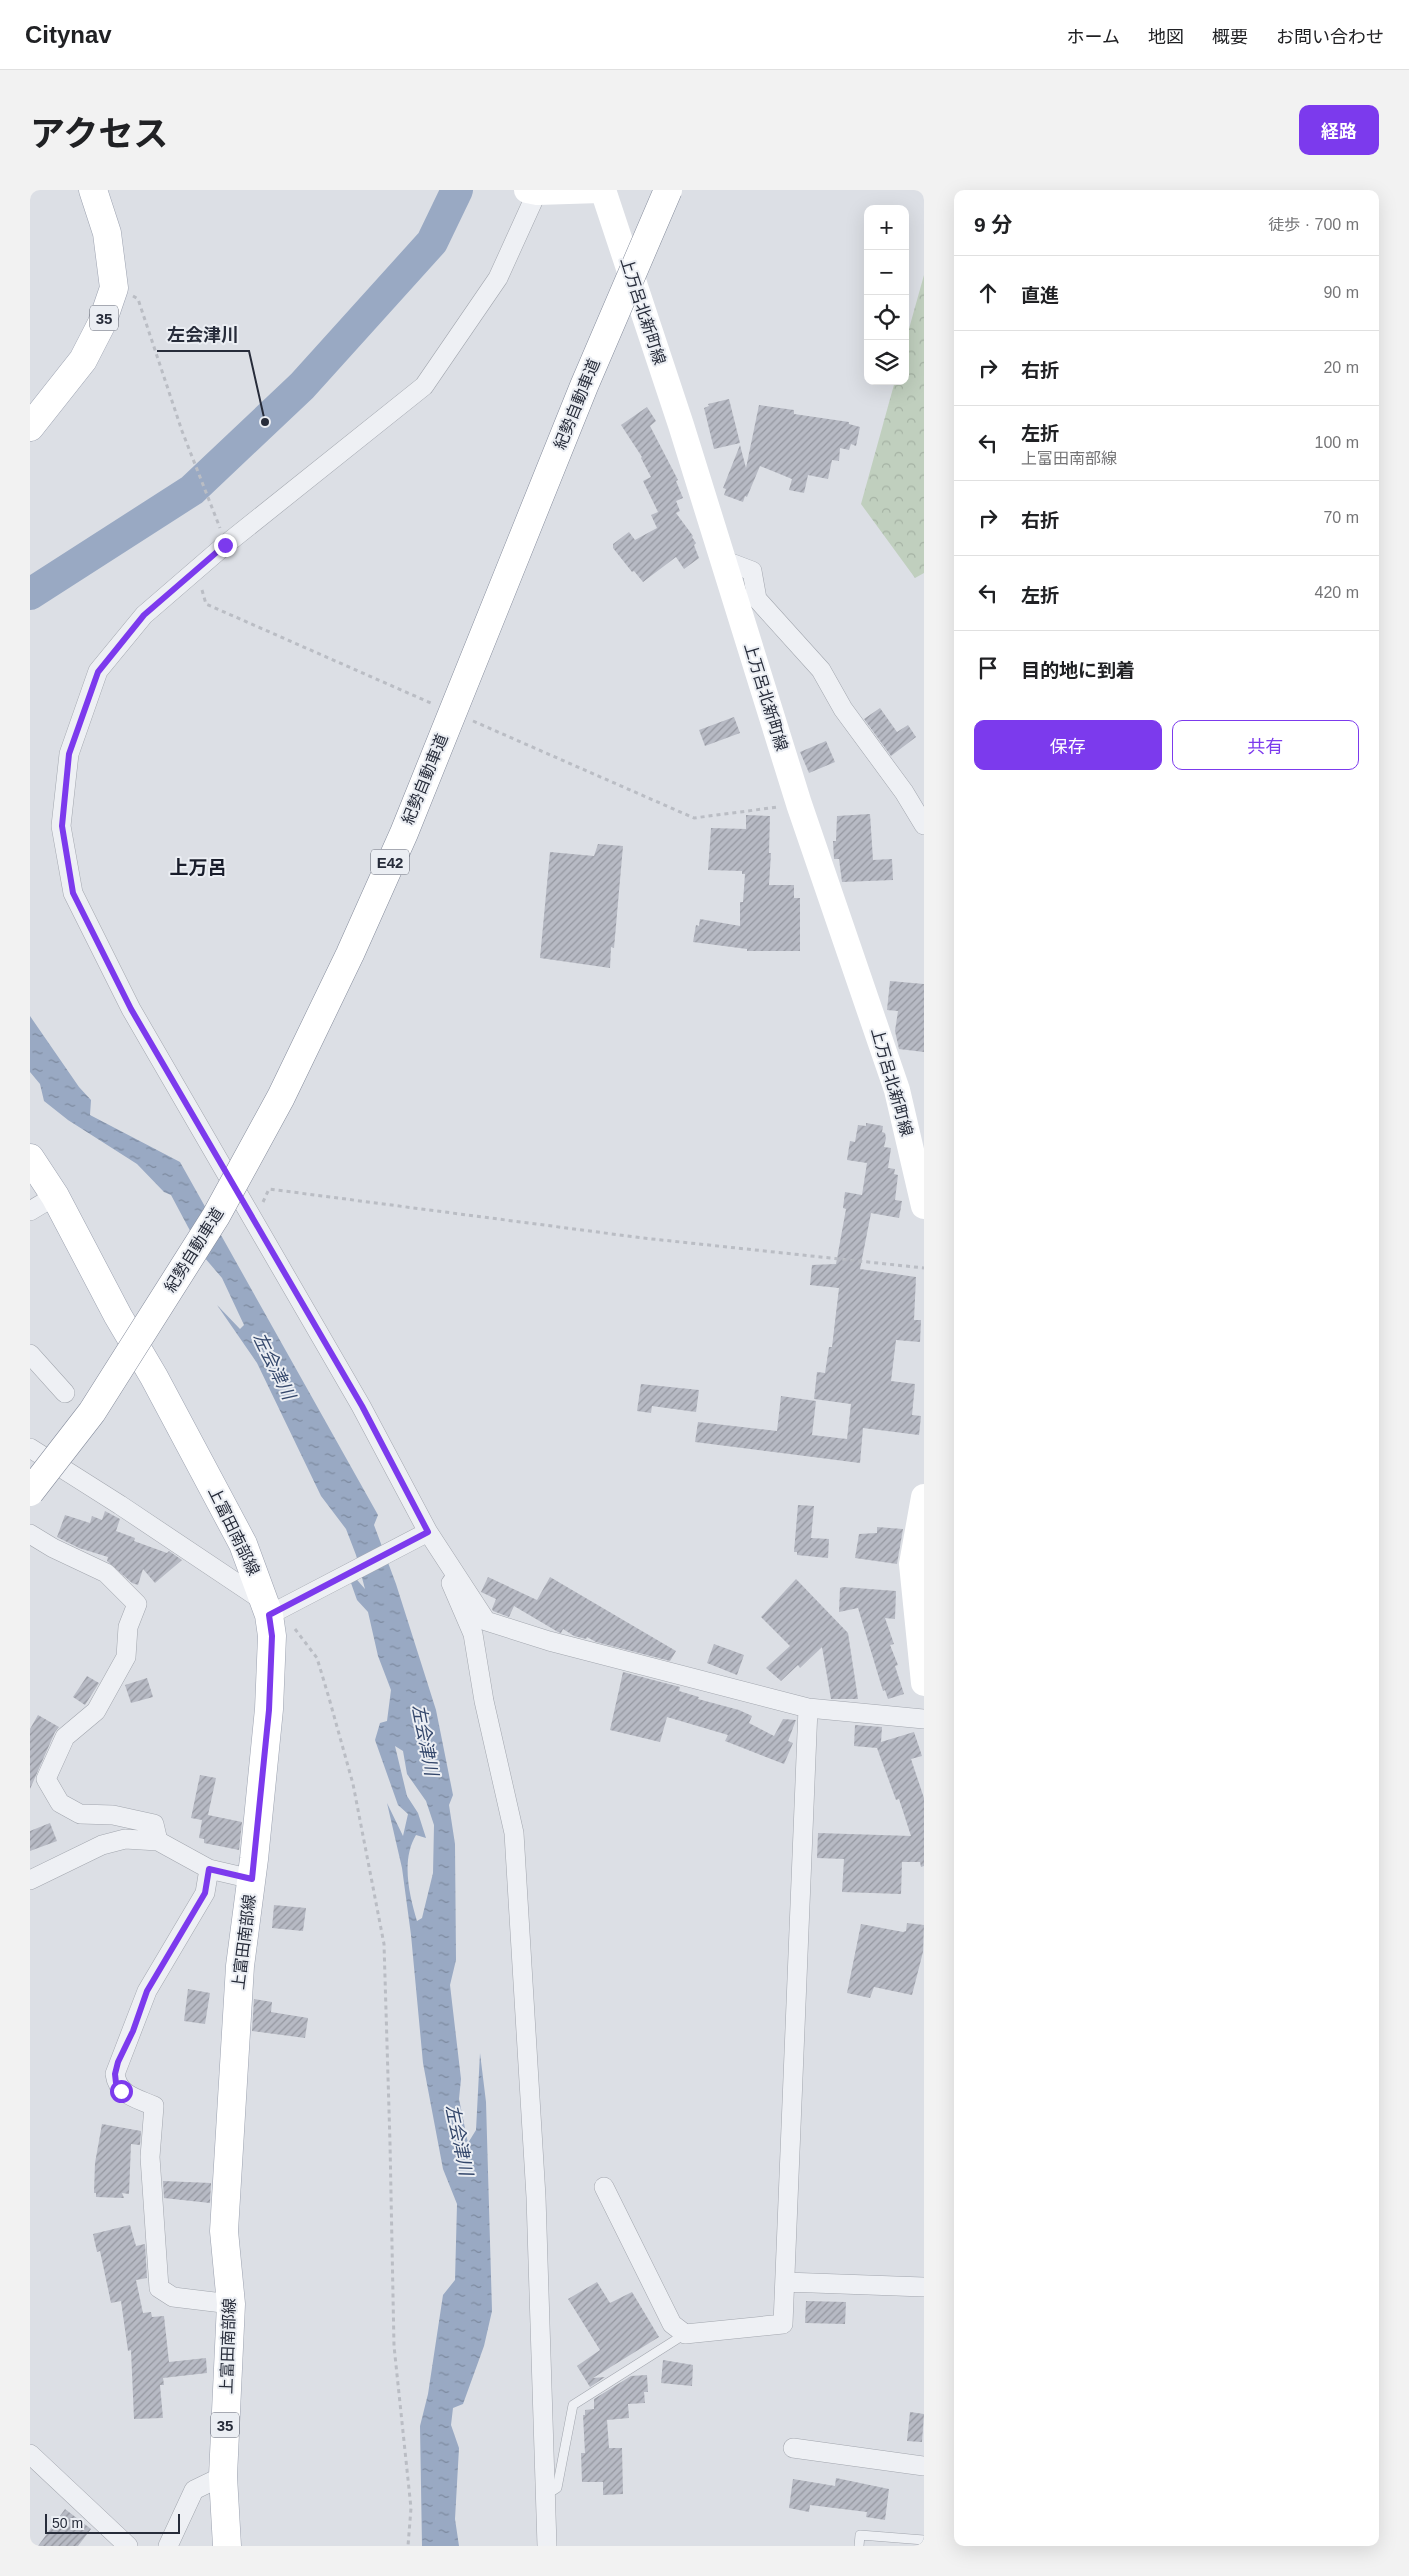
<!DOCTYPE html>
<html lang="ja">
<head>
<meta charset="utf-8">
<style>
	body { margin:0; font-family:Arial,"Noto Sans JP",sans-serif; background:#f2f2f2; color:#202124 }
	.controls { position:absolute; right:15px; top:15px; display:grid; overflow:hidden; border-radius:10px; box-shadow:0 5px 20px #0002 }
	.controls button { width:45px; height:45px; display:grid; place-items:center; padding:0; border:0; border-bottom:1px solid #e0e0e0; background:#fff; color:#202124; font:25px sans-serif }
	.scale { position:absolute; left:15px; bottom:12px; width:135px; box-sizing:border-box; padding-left:5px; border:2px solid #272c3a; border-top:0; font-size:14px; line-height:18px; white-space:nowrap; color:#272c3a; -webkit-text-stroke:4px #ebeef3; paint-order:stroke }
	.stop { position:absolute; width:15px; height:15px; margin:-11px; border:4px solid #7c3aed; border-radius:50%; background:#fff }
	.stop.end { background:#7c3aed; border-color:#fff; box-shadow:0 1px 5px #0008 }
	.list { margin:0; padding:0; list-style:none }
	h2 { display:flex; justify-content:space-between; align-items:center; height:65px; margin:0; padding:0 20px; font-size:21px }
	h2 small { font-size:16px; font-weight:400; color:#757577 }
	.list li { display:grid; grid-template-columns:32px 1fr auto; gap:15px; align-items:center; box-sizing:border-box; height:75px; padding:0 20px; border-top:1px solid #e0e0e0 }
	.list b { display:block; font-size:19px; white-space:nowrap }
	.list p { margin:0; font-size:16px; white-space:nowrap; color:#757577 }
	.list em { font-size:16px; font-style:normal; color:#757577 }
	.actions { display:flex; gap:10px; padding:15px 20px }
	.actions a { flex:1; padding:11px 0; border:1px solid #7c3aed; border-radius:10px; text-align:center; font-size:18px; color:#7c3aed }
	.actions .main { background:#7c3aed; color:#fff }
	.icon { flex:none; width:28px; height:28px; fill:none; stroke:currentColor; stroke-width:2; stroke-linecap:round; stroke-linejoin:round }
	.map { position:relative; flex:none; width:894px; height:2356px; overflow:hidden; border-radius:10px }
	header { display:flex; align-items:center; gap:30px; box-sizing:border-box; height:70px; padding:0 25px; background:#fff; border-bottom:1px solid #e0e0e0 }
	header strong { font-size:24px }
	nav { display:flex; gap:28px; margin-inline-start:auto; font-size:18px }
	.intro { display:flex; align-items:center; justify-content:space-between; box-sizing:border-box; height:120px; padding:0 30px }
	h1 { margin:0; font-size:35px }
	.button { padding:12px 22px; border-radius:10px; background:#7c3aed; color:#fff; font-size:18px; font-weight:700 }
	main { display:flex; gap:30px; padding:0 30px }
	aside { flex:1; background:#fff; border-radius:10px; box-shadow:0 5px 20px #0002 }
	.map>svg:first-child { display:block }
</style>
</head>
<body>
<header>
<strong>Citynav</strong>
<nav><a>ホーム</a><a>地図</a><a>概要</a><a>お問い合わせ</a></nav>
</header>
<div class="intro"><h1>アクセス</h1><a class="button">経路</a></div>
<main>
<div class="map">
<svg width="894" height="2356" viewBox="0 0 894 2356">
	<defs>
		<pattern id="forest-crowns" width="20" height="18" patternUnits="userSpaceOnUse" patternTransform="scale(1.25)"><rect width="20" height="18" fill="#c0cfbe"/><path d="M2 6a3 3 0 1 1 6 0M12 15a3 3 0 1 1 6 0" fill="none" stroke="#a5b2a4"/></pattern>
		<pattern id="water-ripples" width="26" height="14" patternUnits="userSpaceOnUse" patternTransform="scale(1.25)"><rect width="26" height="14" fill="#99a9c3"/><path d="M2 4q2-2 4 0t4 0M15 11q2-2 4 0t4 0" fill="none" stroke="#7d8a9f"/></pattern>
		<pattern id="building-hatch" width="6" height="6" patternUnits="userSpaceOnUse" patternTransform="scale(1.25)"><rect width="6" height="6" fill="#b7bac4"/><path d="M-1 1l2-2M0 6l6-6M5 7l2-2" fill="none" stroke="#9597a0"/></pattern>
	</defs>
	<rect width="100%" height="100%" fill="#dcdfe5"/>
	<path fill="url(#forest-crowns)" d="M894,85V383L885,388L831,314L865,191H875V153Z"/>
	<path fill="url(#water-ripples)" fill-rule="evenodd" d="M0,826L49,897L61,910L60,925L150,972L348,1325L344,1335L366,1394L406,1520L423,1605L419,1615L425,1654L426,1770L420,1795L431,1889L429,1909L438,1953L446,1940L450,1863L456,1912L462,2121L454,2156L433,2214L423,2218L421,2235L429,2258L425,2329L429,2356H392L390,2236L398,2204L413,2105L425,2090L427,2014L413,1979L393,1873L381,1745L372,1678L357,1613L373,1646L378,1624L368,1615L345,1550L350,1533L357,1531L361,1500L348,1466L338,1422L327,1410L315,1376L335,1399L326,1365L316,1339L291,1306L227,1173L187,1115L210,1139L214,1135L192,1088L174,1067L141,1005L134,1002L107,974L38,930L14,911L10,894L0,882ZM365,1556L373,1561L377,1584L396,1611L404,1635L403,1683L392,1728L387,1731C379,1704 371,1670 386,1645L396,1648L388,1623L377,1606Z"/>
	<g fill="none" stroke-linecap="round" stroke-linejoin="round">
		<path stroke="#99a9c3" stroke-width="32" d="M0,404L162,300L272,196L402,52L427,0"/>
	</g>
	<path fill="url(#building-hatch)" d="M699,209L710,253L684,259L674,218L679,216L678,214Z
		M729,215L764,220V224L819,232V234L830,237L826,256L821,254L819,260L810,258L809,271L802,270L798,289L778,285L774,303L759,300L762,289L730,276L717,307L715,306L713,312L694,305L696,299L693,298L710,255L716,278Z
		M617,217L626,231L620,236L648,290L646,291L653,308L646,311L650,321L646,323L663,346L662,347L666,353L664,355L669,368L654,379L646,367L613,392L604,381L602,382L583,358V354L599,342L605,350L627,338L621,325L628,322L613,291L621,287L611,268L612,267L591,235Z
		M850,518L867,542L878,535L886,547L861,566L834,529Z
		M704,527L710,543L675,556L669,540Z
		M796,551L805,572L779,583L770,562Z
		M840,624L843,670L862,669L863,690L812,692L809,669H804L803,651H806L807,626Z
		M716,625L740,626L739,663H741L739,695H764V708H770V761H717V759L663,752L666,735L669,736L670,729L710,736V712H713L715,684H712V681L678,680L680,653L681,638L716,639Z
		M568,654L593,656L584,758L581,757L580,778L510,768L520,662L564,666Z
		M860,791L894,794V862L869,859L865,841L868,821L857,820Z
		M836,933L853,936L852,942L855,943L856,948L854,957L861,958L858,978L865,979L864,984L868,985L865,1010L872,1011L869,1028L841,1023L830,1079L886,1087L884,1130H891L890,1152L866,1150L861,1191L885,1194L882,1225L891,1226L889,1245L833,1238L830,1273L665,1252L668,1232L747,1241L751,1206L786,1211L782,1245L817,1249L821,1214L784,1209L787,1182L795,1183L799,1157H802L809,1098L780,1095L782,1075L806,1074L816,1019L813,1018L815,1002L832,1005L837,973L817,970L820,951L825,952L828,935L836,936Z
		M611,1194L669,1200L666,1222L622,1216L621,1223L607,1221Z
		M768,1315L784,1316L781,1348L799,1349L798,1368L767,1365V1362H764Z
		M75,1321L90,1329L86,1341L105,1348L104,1351L137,1363L139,1361L152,1370L125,1393L113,1379L108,1395L102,1393L77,1371L78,1367L49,1358L27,1347L35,1325L60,1333L62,1326L72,1330Z
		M847,1337L873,1339L867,1374L825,1368L829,1344L847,1343Z
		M458,1387L507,1410L520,1387L646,1461L640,1471L566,1452L557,1447L556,1449L544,1446L533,1439L531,1443L528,1442L484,1416L479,1427L463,1421L462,1419L466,1409L451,1402Z
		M766,1389L818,1443L828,1509H801L792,1457L770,1478L768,1475L751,1491L736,1478L760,1456L731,1427Z
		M813,1397L866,1401L865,1429L855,1428L864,1454L860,1455L868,1475L865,1476L874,1504L858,1509L855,1500L853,1501L828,1418L809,1422L810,1398Z
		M684,1454L714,1465L707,1485L677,1473Z
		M593,1482L650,1497L649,1501L669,1507L668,1509L709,1520L722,1526L719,1533L744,1546L753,1529L766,1530L758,1551L763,1553L754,1574L695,1551L698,1545L637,1527L630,1552L580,1540Z
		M57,1486L69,1493L55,1515L43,1507Z
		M117,1488L123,1507L101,1513L95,1495Z
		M8,1525L29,1537L25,1542L0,1599V1539Z
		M825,1535L852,1537L851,1552L884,1542L892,1566L881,1569L894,1608V1676L891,1677L890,1672H872L871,1704L812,1702L814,1669L787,1668L788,1643L881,1646L869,1609L866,1610L847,1558L824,1556Z
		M170,1585L186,1588L178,1625L212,1632L209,1660L174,1653V1649L169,1648L172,1630L161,1628Z
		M20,1633L27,1651L0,1661V1641Z
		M244,1715L276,1718L273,1741L242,1738Z
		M877,1733L894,1735L893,1762L882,1805L844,1797L840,1808L817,1803L831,1734L873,1742L876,1741Z
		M158,1799L180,1803L175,1834L154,1831Z
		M224,1809L242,1812L241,1822L278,1828L275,1848L222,1841Z
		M72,1934L111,1941L110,1955L101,1954L99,2004L92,2003L94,2008L66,2007V2003H64L65,1973Z
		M133,1991L181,1993L180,2013L134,2008Z
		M100,2035L106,2056L115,2054L117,2088L106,2090L113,2123L121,2122L122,2127L134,2126L139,2172L176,2168L177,2183L133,2188L134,2195H130L133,2228L104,2229L101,2160L98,2161L91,2111L81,2113L70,2061L67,2062L63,2044Z
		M567,2092L580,2113L602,2102L629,2147L563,2188L575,2187L560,2197L547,2176L570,2160L538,2109Z
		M776,2111L816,2112L815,2134L775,2133Z
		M633,2170L663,2175L662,2196L631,2193Z
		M617,2185L618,2202H614L615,2213L598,2214L599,2228L577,2230L579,2258H592L593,2304L573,2305V2292H552L551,2263H555L553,2225H555V2220L564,2219V2209L601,2186Z
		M880,2222L894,2224L892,2252L877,2251Z
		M806,2288L859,2299L855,2330L836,2327L837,2322L780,2315L779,2322L759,2318L763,2289L805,2296Z
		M35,2319L61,2339L48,2356H8Z"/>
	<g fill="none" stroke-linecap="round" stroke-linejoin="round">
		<defs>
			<path id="lane" d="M516,2305L527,2298L543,2215L655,2144
				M829,2356L830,2345L894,2350"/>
			<path id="street" d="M507,2L468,88L394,196L195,355L114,425L68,481L39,564L31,636L43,703L101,819L331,1216L398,1342L456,1431L519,1451L778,1518L894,1529
				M693,370L722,381L727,409L791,480L813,519L874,602L894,635
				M0,1021L25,1006
				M0,1164L35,1203
				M0,1258L90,1315L235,1412
				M0,1344L23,1358L76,1383L107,1414L98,1437L96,1467L66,1521L35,1547L16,1589L30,1613L50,1624L83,1625L124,1634L128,1651
				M421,1393L443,1444L454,1511L484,1643L506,2007L517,2356
				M239,1425L398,1342
				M179,1679L175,1703L117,1801L85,1884C88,1905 106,1908 124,1916L120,1967L129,2098L143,2107L201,2114
				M0,1690L72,1655L95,1649L128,1651L179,1679L222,1689
				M574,1997L642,2134L655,2144L753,2134L778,1518
				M755,2092L894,2097
				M763,2258L894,2276
				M0,2264L98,2356
				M138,2356L164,2300L193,2286"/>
			<path id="primary" d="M0,237L53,170L72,133L84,98L77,43L63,0
				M0,968L25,1006L88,1126L124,1187L213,1354L239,1425L242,1446L239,1519L224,1669L210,1776L194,2041L201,2114L193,2286L197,2356"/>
		</defs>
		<use href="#lane" stroke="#a2a6ae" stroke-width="10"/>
		<use href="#street" stroke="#a2a6ae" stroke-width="20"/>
		<use href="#primary" stroke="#9ca2b0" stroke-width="29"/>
		<path stroke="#babdc4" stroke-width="3" stroke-dasharray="4 4" stroke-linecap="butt" d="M103,106L108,109L152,241L190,338
			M172,400L176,414L403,514
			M443,531L664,628L748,617
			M233,1012L239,999L613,1048L894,1078
			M265,1439L287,1468L299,1508L323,1594L354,1754L360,1953L364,2156L381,2318L378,2356"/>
		<use href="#lane" stroke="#eef0f4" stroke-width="9"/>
		<use href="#street" stroke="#eef0f4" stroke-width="19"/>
		<path stroke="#fff" stroke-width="26" d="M497,0L507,2L570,0
			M573,0L651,235L769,614L867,900L894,1016
			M894,1307L882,1374L894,1493"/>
		<use href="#primary" stroke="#fff" stroke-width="28"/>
		<defs>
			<path id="highway-bridge" d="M0,1302L62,1222L186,1026L251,907L320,764L374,643L554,196L638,0"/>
		</defs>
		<use href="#highway-bridge" stroke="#848b9b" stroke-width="29" stroke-linecap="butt"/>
		<use href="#highway-bridge" stroke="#fff" stroke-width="28"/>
	</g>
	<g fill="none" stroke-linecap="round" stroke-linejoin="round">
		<path stroke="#7c3aed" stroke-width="6" d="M91,1901L86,1893L85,1884L88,1872L103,1841L117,1801L175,1703L179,1679L222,1689L239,1520L242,1446L239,1425L398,1342L332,1216L101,819L43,703L32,636L39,564L68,482L114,425L195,355"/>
	</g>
	<g text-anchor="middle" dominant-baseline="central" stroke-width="4" stroke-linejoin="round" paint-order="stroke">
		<g fill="#ebeef3" stroke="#626672" stroke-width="1">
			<rect x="60" y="115.5" width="28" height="25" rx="4"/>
			<rect x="341" y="659.5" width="38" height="25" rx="4"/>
			<rect x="181" y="2222.5" width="28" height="25" rx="4"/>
		</g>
		<g font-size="15" font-weight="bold" fill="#272c3a">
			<text x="74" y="128">35</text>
			<text x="360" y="672">E42</text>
			<text x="195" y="2235">35</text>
		</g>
		<g font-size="16" fill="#272c3a" stroke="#ebeef3">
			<text transform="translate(613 121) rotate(72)">上万呂北新町線</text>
			<text transform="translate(547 214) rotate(-68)">紀勢自動車道</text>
			<text transform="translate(736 507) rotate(73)">上万呂北新町線</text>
			<text transform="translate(395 589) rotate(-68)">紀勢自動車道</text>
			<text transform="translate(862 892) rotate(74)">上万呂北新町線</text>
			<text transform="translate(164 1060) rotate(-58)">紀勢自動車道</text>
			<text transform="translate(204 1341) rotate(64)">上富田南部線</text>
			<text transform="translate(214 1752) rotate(-83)">上富田南部線</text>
			<text transform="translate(198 2156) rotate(-88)">上富田南部線</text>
		</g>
		<g font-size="18" font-style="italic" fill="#34476b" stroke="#ebeef3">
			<text transform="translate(244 1176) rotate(64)">左会津川</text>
			<text transform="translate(395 1550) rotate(79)">左会津川</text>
			<text transform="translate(429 1950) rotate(78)">左会津川</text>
		</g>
		<g font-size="19" font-weight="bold" fill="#191d2b" stroke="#ebeef3">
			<text x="168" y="677">上万呂</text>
		</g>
	</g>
	<path fill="none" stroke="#272c3a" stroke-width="2" d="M235 232L219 161H127"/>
	<circle fill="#272c3a" stroke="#ebeef3" stroke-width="2" cx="235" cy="232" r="5"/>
	<g font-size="18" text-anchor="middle" font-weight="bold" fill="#272c3a" stroke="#ebeef3" stroke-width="4" stroke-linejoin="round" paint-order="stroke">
		<text x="173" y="151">左会津川</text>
	</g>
</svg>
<div class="controls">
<button>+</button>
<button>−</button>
<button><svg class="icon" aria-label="locate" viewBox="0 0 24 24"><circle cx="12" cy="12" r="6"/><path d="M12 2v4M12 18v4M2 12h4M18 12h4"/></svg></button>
<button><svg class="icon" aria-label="layers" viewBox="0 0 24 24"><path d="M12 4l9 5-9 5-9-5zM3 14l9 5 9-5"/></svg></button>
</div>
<div class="scale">50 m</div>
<div class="stop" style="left:91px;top:1901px"></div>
<div class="stop end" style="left:195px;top:355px"></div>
</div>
<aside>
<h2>9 分<small>徒歩 · 700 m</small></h2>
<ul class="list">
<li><svg class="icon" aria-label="ahead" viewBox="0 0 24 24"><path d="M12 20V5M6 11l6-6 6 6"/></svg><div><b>直進</b></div><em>90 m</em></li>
<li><svg class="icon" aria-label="right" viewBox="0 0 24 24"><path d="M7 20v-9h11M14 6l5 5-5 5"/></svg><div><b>右折</b></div><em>20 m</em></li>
<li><svg class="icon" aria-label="left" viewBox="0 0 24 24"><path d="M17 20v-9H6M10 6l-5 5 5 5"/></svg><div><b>左折</b><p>上富田南部線</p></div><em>100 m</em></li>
<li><svg class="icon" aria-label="right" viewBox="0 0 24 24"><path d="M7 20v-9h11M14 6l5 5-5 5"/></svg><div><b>右折</b></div><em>70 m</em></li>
<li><svg class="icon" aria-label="left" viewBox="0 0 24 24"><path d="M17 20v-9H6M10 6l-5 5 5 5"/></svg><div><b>左折</b></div><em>420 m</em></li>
<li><svg class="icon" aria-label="arrive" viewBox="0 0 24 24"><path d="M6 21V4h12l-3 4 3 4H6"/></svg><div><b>目的地に到着</b></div></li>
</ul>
<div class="actions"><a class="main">保存</a><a>共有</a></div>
</aside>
</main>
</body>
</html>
